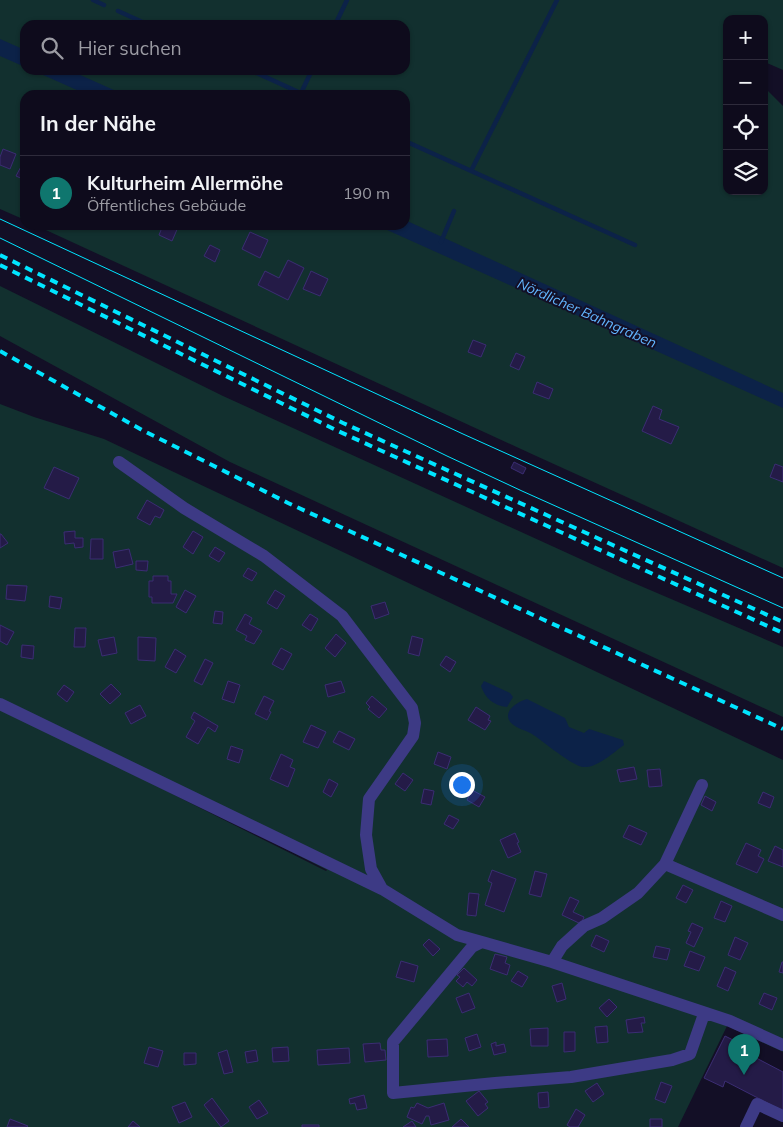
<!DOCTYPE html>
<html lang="de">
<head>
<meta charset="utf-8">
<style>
	body { margin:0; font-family:Mulish,sans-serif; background:#1c1929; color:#f1f3f6 }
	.controls { position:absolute; right:15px; top:15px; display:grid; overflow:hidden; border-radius:10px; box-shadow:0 1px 4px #0004 }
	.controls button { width:45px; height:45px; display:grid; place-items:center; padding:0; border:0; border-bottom:1px solid #2e2b3b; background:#0e0b1c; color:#f1f3f6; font:25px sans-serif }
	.you { position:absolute; left:461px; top:784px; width:18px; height:18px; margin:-12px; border:4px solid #fff; border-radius:50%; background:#1a73e8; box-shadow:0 0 0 8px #1a73e833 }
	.badge { display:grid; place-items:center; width:32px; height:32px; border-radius:50%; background:#0f766e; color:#fff; font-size:16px; font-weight:700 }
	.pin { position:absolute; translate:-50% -41px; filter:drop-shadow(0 1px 2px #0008) }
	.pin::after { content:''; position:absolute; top:26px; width:18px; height:15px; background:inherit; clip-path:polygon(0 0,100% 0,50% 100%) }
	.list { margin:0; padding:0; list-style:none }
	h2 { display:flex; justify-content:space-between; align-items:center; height:65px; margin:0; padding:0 20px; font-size:21px }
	h2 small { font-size:16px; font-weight:400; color:#9b9ba3 }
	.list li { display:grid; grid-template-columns:32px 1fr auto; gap:15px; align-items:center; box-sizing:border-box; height:75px; padding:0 20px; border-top:1px solid #2e2b3b }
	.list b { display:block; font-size:19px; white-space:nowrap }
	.list p { margin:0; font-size:16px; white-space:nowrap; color:#9b9ba3 }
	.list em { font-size:16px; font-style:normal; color:#9b9ba3 }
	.icon { flex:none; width:28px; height:28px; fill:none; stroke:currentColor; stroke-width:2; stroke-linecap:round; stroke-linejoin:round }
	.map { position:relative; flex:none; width:783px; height:1127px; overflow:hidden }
	.search { position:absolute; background:#0e0b1c; box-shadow:0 1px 4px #0004; left:20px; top:20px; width:390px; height:55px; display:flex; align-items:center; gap:12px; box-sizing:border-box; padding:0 18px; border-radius:15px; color:#9b9ba3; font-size:19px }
	.panel { position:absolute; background:#0e0b1c; box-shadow:0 1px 4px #0004; left:20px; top:90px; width:390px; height:140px; border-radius:15px }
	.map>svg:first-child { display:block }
</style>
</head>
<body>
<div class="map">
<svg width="783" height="1127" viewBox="0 0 783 1127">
	<rect width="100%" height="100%" fill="#130f26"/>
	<path fill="#12302f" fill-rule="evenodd" d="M0,0H783V70L767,63L764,69V19H727V191H764V87L783,106V568L534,455L35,225H405V95H25V220L0,209ZM25,25H405V70H25Z
		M0,286L223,396L622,578L783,647V717L230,462L0,336Z
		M0,404L34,417L104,439L783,760V1052L727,1026L678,1127H0ZM3,709L63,735L327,870L326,871Z"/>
	<path fill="#0c2248" d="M0,39L25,50V67L0,56Z
		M32,70H69L125,95H88Z
		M405,220L783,393V408L376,225H405Z
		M484,681L510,693L513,697L507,707C494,706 485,698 481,686Z
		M527,699L565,718L569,727L584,733L589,729L623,740L624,745C614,752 597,768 584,767C573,767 543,741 532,734C525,730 512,727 509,720C504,710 519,701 527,699Z"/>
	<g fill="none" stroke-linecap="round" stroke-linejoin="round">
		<path stroke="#0c2248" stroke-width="4.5" d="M93,0L104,5
			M118,11L149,25
			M335,25L347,0
			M250,70L305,95
			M301,93L312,70
			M405,141L635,245
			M471,171L557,0
			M441,242L454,211"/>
	</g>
	<path fill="#241b47" stroke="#3b2d73" d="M3,149L16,154L10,169L0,165V157Z
		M24,161H25V180L16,176Z
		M163,225H179L172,241L159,235Z
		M250,232L268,240L260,258L242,249Z
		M210,245L220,250L215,262L204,256Z
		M288,260L304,268L288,300L258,285L265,271L279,278Z
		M311,271L328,279L320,296L303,289Z
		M473,340L486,345L481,357L468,352Z
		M516,353L525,357L519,370L510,366Z
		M537,382L553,389L549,399L533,393Z
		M653,406L662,410L659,419L679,427L671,444L642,431Z
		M514,462L526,468L523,474L511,468Z
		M775,464L783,467V482L770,477Z
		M54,467L79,478L69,499L44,488Z
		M147,500L164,510L160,518L155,516L150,525L137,518Z
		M75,531V538H83V547L75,548L74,543L65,544L64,532Z
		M193,531L203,537L193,554L183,547Z
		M0,534H1L8,543L0,548Z
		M91,539H103V559H90Z
		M215,547L225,553L219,562L209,556Z
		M129,549L133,564L116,568L113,552Z
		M136,561H148L147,571L136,570Z
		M248,568L257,573L252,581L243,576Z
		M153,576H168V581H171V594H177L173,603H152V597H149V581H153Z
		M7,585L27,586L25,601L6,599Z
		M185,590L196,596L186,613L176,607Z
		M275,590L285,596L277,609L267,603Z
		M50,596L62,598L60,609L49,607Z
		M385,602L389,614L375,619L371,606Z
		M215,611L223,612L222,624L213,623Z
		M245,614L252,618L249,624L262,631L254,644L245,640L247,636L236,630Z
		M310,614L318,619L311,631L302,625Z
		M0,625L14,632L7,645L0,641Z
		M75,628H86L85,647H74Z
		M336,634L346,643L335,657L325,648Z
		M412,636L423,639L419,656L408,653Z
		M114,637L117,653L102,656L98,640Z
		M138,637L156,638L155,661L138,660Z
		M22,645L34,646L33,659L21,657Z
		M281,648L292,654L283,670L272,664Z
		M175,649L186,656L176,673L165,667Z
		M446,656L456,662L450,672L440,665Z
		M205,659L213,663L202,685L194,681Z
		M228,681L240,685L234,703L222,699Z
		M341,681L345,692L328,697L325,685Z
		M111,684L121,694L110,704L100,694Z
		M64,685L74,692L67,702L57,694Z
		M264,696L274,701L269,711L271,712L267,720L255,714Z
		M372,696L387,709L379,718L368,709L370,707L366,703Z
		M140,705L146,716L131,724L125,713Z
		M476,707L490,716L488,720L491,721L485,730L468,720Z
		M194,712L218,726L215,732L208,727L198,744L186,737L195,721L191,718Z
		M311,725L326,732L318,748L303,742Z
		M339,731L355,739L349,750L333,742Z
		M231,746L243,750L239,763L227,759Z
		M438,752L451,757L447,769L434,764Z
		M281,754L293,760L290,767L295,769L288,787L270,779Z
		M634,767L637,779L620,782L617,770Z
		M660,769L662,786L649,787L647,770Z
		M403,773L413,780L405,791L395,784Z
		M329,779L338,784L331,797L323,792Z
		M424,789L434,791L431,805L421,803Z
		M472,790L485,797L479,807L467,800Z
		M763,792L774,797L770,808L758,803Z
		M705,796L716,802L712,811L701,805Z
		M449,815L459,820L453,829L444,824Z
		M629,825L647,833L641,845L623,837Z
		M515,833L519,842L517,843L521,852L508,858L500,840Z
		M746,843L761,850L758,856L764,859L757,873L736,864Z
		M775,846L783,850V867L768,861Z
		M492,870L516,879L504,912L485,905L492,883L488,881Z
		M535,871L547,874L541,897L529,894Z
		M683,885L693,890L686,903L676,898Z
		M469,893L479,894L476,916L467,915Z
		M570,897L579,901L573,912L584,917L581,924L562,915Z
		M721,901L732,906L725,922L714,918Z
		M692,923L703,928L694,947L686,943L691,932L688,931Z
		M596,935L609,941L604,952L591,946Z
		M735,937L748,943L740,960L728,955Z
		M429,939L440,949L433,956L423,945Z
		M656,946L670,949L667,960L653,957Z
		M690,951L705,957L699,971L684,966Z
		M495,954L507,957L505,963L510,965L507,975L490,969Z
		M401,961L418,966L414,982L396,977Z
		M782,962H783V973L779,972Z
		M725,967L736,972L728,991L717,986Z
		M464,968L477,980L472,986L467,982L463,987L456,981L460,977L457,975Z
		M518,971L528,977L522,987L511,981Z
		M562,983L566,999L557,1002L552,986Z
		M469,993L475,1008L462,1013L456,998Z
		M764,993L777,998L772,1010L759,1004Z
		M609,999L617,1007L607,1017L599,1008Z
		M644,1017L645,1023H641L643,1032L628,1033L626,1020Z
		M607,1026L608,1042L597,1043L595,1027Z
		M548,1028V1046H531L530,1029Z
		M564,1032H575V1051L564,1052Z
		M477,1034L481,1047L469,1051L465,1038Z
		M725,1036L741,1044L739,1049L783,1072V1111L725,1081L723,1087L704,1078Z
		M447,1039L448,1056L428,1057L427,1040Z
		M496,1042V1046L504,1044L506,1052L494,1055L491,1044Z
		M380,1043L381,1050H385L386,1060L365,1062L363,1044Z
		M149,1047L163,1051L158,1067L144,1063Z
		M288,1047L289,1061L273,1062L272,1048Z
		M349,1048L350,1063L318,1065L317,1050Z
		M227,1050L233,1072L224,1074L218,1053Z
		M256,1050L258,1061L247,1063L245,1052Z
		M184,1053H196V1064L184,1065Z
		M661,1082L672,1086L665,1103L655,1099Z
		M597,1083L604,1094L593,1102L585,1091Z
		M479,1091L488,1102L485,1104L488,1108L478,1116L466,1101Z
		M548,1092L549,1107L539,1108L538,1093Z
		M364,1095L367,1108L357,1110L355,1103L350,1104L349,1099Z
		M212,1098L229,1121L221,1127L204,1105Z
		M259,1100L268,1113L257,1119L249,1107Z
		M185,1102L192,1117L179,1123L172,1107Z
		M417,1103L428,1108L444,1103L449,1120L431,1125L429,1116H426L422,1124L407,1117L411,1107L414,1108Z
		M576,1109L585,1115L578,1127H570L567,1125Z
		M10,1119L28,1126L27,1127H7Z
		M461,1119L469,1127H452Z
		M650,1119H662V1127H650Z
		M133,1121L140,1127H128Z
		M412,1121L416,1127H403Z
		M302,1125H319V1127H302Z"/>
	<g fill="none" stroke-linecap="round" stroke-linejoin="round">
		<path stroke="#3d3a85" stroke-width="12" d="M119,462L184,508L264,556L342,616L412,708L415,723L413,736L369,799L366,835L371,869L382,889L457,935L482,942
			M0,704L382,889
			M665,864L702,785
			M552,962L562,946L584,926L602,918L638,893L665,864L783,915
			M704,1014L690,1054L672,1060L571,1077L495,1083L393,1093V1042L472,947L482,942L552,962L730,1021L783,1045
			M746,1127L757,1104L783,1116"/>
		<path stroke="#00e5ff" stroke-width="1" d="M0,219L463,434L783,578
			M0,238L447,456L522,491L783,608"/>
		<path stroke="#00e5ff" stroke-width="4" stroke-dasharray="8 6" stroke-linecap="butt" d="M0,255L343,423L783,622
			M0,265L338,431L783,633
			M0,351L142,430L288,503L783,729"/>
	</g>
	<g text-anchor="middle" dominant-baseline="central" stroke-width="4" stroke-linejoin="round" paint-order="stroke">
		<g font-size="14" font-style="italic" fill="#62b6ff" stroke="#130f26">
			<text transform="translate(587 313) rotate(24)">Nördlicher Bahngraben</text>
		</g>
	</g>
</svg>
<div class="controls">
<button>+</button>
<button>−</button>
<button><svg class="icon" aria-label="locate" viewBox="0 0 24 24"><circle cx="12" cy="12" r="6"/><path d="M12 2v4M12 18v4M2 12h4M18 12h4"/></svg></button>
<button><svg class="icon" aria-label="layers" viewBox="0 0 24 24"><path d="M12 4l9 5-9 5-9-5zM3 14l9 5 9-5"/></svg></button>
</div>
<div class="you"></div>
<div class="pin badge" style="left:744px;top:1075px">1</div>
<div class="search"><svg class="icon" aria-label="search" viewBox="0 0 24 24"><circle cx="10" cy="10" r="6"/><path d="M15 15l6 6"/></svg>Hier suchen</div>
<section class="panel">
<h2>In der Nähe<small></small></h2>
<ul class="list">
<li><span class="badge">1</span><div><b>Kulturheim Allermöhe</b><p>Öffentliches Gebäude</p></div><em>190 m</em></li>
</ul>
</section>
</div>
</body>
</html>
